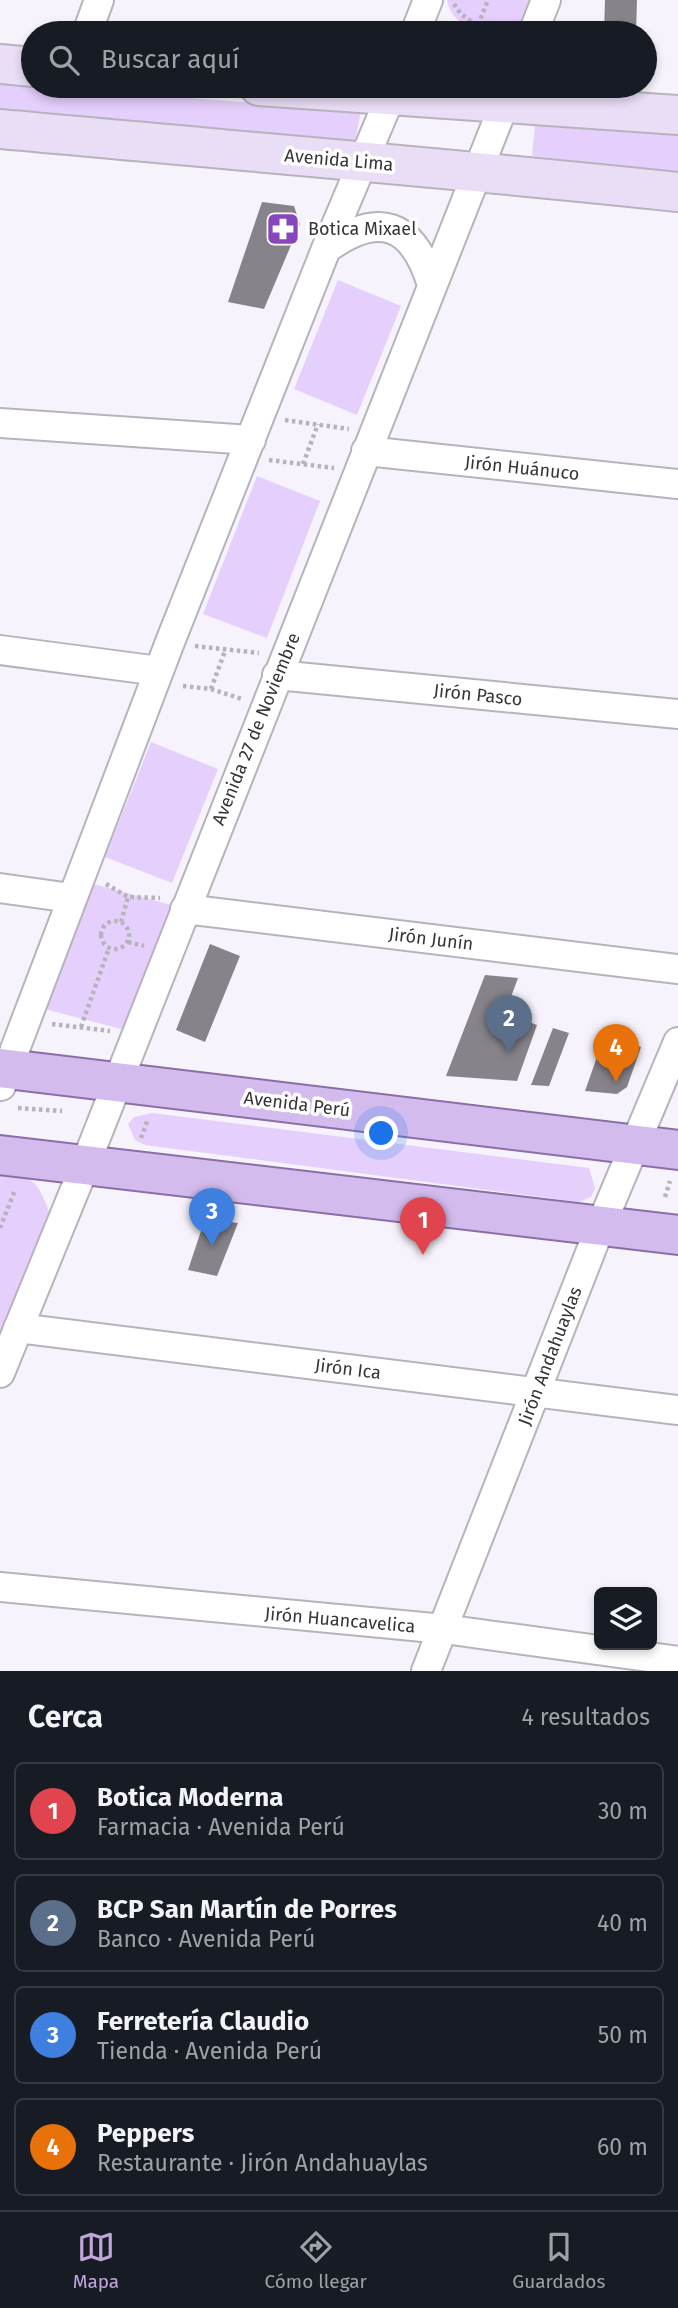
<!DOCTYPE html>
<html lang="es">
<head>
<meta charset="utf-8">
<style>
	body { margin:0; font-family:"Fira Sans",sans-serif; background:#20242c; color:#f1f3f6 }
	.controls { position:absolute; right:21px; bottom:21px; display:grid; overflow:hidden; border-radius:10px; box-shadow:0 4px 10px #0003 }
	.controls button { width:63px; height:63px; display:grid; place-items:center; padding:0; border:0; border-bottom:2px solid #363941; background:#171b24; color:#f1f3f6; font:35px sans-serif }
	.you { position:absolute; left:382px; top:1134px; width:24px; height:24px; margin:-18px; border:5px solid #fff; border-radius:50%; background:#1a73e8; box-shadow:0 0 0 10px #1a73e833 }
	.badge { display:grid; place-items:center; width:46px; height:46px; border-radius:50%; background:#c1a5db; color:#fff; font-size:23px; font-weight:700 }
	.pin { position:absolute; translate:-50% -58px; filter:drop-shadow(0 2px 4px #0008) }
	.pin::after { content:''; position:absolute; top:37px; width:24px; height:21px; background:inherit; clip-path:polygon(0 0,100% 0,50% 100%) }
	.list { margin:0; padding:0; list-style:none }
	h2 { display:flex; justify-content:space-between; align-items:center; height:91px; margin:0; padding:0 28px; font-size:30px }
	h2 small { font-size:23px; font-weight:400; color:#9ea1a6 }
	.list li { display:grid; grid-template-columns:46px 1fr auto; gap:21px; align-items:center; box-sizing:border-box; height:98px; margin:0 14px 14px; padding:0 14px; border:2px solid #363941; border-radius:10px }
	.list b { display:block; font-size:26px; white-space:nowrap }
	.list p { margin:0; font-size:23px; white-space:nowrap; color:#9ea1a6 }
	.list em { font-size:23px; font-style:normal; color:#9ea1a6 }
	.icon { flex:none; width:38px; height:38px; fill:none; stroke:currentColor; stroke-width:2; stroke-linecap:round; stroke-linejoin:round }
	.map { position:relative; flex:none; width:678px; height:1671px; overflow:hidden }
	.search { position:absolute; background:#171b24; box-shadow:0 4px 10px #0003; left:21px; right:21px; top:21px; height:77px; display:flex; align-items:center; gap:18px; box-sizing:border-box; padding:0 24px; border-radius:38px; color:#9ea1a6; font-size:26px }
	.sheet { height:539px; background:#171b24 }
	nav { display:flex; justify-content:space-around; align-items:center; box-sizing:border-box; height:98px; border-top:2px solid #363941; background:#171b24; font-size:19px; color:#9ea1a6 }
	nav a { display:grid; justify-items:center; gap:4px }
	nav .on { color:#c1a5db }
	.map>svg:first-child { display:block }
</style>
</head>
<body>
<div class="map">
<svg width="678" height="1671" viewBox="0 0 678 1671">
	<rect width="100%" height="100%" fill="#f7f3fc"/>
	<path fill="#e5cffc" d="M447,0H532L524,21C499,35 454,36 447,0Z
		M0,80L33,86L361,111L354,147L0,109Z
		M535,125L678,134V172L532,156Z
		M338,280L401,306L357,415L294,389Z
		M257,476L320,501L267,638L203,614Z
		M151,742L218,769L172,883L105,857Z
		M86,882L175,906L125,1030L41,1008Z
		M152,1113L589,1168L595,1188L591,1197L579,1202L145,1145L135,1140L128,1124L134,1117Z
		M0,1172C32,1176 37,1180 49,1211L0,1344Z"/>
	<path fill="#87838b" d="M605,0H637L636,33H604Z
		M262,202L294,206L300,224L264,309L228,302Z
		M210,944L240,956L205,1042L176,1030Z
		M485,975L518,978L505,1013L537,1025L517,1081L446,1076Z
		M553,1028L569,1033L549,1086L531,1085Z
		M605,1034L641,1047L627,1087L617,1094L585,1091Z
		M205,1219L238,1223L217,1276L188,1270Z"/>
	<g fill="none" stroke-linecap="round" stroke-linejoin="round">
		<defs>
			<path id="street" d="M87,33L99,0
				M415,33L428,0
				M533,33L546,0
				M326,249C379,210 413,223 432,285
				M0,423L251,440
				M366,451L678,484
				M0,650L159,671
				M277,675L678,714
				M0,888L71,898
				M185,909L678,969
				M1,1086L170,642L326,249L395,86
				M18,1328L678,1410
				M0,1373L85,1165L511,87
				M0,1587L444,1629L678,1661
				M426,1671L601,1225L678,1042"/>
			<path id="secondary" d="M0,64L33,67
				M259,86L678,115
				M0,129C226,150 452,168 678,192"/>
			<path id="primary" d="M0,1068L678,1150
				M0,1155L678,1235"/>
		</defs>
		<use href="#street" stroke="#b7b3bc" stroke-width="32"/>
		<use href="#secondary" stroke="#b7b3bc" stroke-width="42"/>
		<use href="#primary" stroke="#8a6ea6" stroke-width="42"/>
		<path stroke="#b7b3bb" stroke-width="4.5" stroke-dasharray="3.5 3.5" stroke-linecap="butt" d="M454,4C465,23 485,30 506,26
			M478,25L488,0
			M285,420L349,429
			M269,460L334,468
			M303,464L318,424
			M195,646L259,653
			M183,686L211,689L242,699
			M211,689L225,651
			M106,884L128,897L160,898
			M101 935a14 14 0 1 1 28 0a14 14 0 1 1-28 0Z
			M121,922L128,897
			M128,942L144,946
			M52,1024L110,1031
			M81,1027L109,948
			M18,1108L62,1111
			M141,1138L148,1119
			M665,1197L670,1181
			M0,1228L15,1190"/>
		<use href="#street" stroke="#fff" stroke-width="28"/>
		<use href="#secondary" stroke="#eaddf6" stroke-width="38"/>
		<use href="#primary" stroke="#d4bbee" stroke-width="38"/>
	</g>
	<defs>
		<symbol id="pharmacy-square" viewBox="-11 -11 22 22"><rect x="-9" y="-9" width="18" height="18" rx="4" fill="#8746bb" stroke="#fff"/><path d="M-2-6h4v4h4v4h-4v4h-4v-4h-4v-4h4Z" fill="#fff"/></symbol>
	</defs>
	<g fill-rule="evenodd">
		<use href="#pharmacy-square" x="264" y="210" width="38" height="38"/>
	</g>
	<g text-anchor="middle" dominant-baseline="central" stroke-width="7" stroke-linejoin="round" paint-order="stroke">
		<g font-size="18" fill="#363438" stroke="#fff">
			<text transform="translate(339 160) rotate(5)">Avenida Lima</text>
			<text transform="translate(522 468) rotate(6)">Jirón Huánuco</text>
			<text transform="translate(478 695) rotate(6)">Jirón Pasco</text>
			<text transform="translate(256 729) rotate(-68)">Avenida 27 de Noviembre</text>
			<text transform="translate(431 939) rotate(7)">Jirón Junín</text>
			<text transform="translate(297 1104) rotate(7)">Avenida Perú</text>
			<text transform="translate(550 1356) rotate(-69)">Jirón Andahuaylas</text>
			<text transform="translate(348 1369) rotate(7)">Jirón Ica</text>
			<text transform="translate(340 1620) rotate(5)">Jirón Huancavelica</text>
		</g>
		<g font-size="18" fill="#363438" stroke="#fff" text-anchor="start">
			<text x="308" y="229">Botica Mixael</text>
		</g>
	</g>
</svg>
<div class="controls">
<button><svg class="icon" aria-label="layers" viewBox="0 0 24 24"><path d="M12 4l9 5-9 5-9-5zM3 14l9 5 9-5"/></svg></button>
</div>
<div class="you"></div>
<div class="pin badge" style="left:423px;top:1255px;background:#e0444e">1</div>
<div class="pin badge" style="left:509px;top:1053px;background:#5c6f8a">2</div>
<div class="pin badge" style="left:212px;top:1246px;background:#3f7fe0">3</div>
<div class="pin badge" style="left:616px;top:1082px;background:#e8710a">4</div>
<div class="search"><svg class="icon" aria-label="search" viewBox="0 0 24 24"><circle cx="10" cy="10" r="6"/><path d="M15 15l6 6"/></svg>Buscar aquí</div>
</div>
<section class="sheet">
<h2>Cerca<small>4 resultados</small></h2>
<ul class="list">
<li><span class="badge" style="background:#e0444e">1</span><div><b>Botica Moderna</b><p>Farmacia · Avenida Perú</p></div><em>30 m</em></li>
<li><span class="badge" style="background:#5c6f8a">2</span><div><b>BCP San Martín de Porres</b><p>Banco · Avenida Perú</p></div><em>40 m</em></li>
<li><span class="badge" style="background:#3f7fe0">3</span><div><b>Ferretería Claudio</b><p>Tienda · Avenida Perú</p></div><em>50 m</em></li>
<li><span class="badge" style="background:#e8710a">4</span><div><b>Peppers</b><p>Restaurante · Jirón Andahuaylas</p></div><em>60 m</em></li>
</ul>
</section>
<nav>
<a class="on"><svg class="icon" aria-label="map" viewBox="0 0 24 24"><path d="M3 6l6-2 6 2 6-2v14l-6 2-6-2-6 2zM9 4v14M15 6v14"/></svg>Mapa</a>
<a><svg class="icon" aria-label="directions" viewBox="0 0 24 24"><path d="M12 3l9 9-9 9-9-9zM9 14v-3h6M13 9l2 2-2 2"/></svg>Cómo llegar</a>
<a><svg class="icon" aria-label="saved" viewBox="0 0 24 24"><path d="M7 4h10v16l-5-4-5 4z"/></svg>Guardados</a>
</nav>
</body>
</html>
